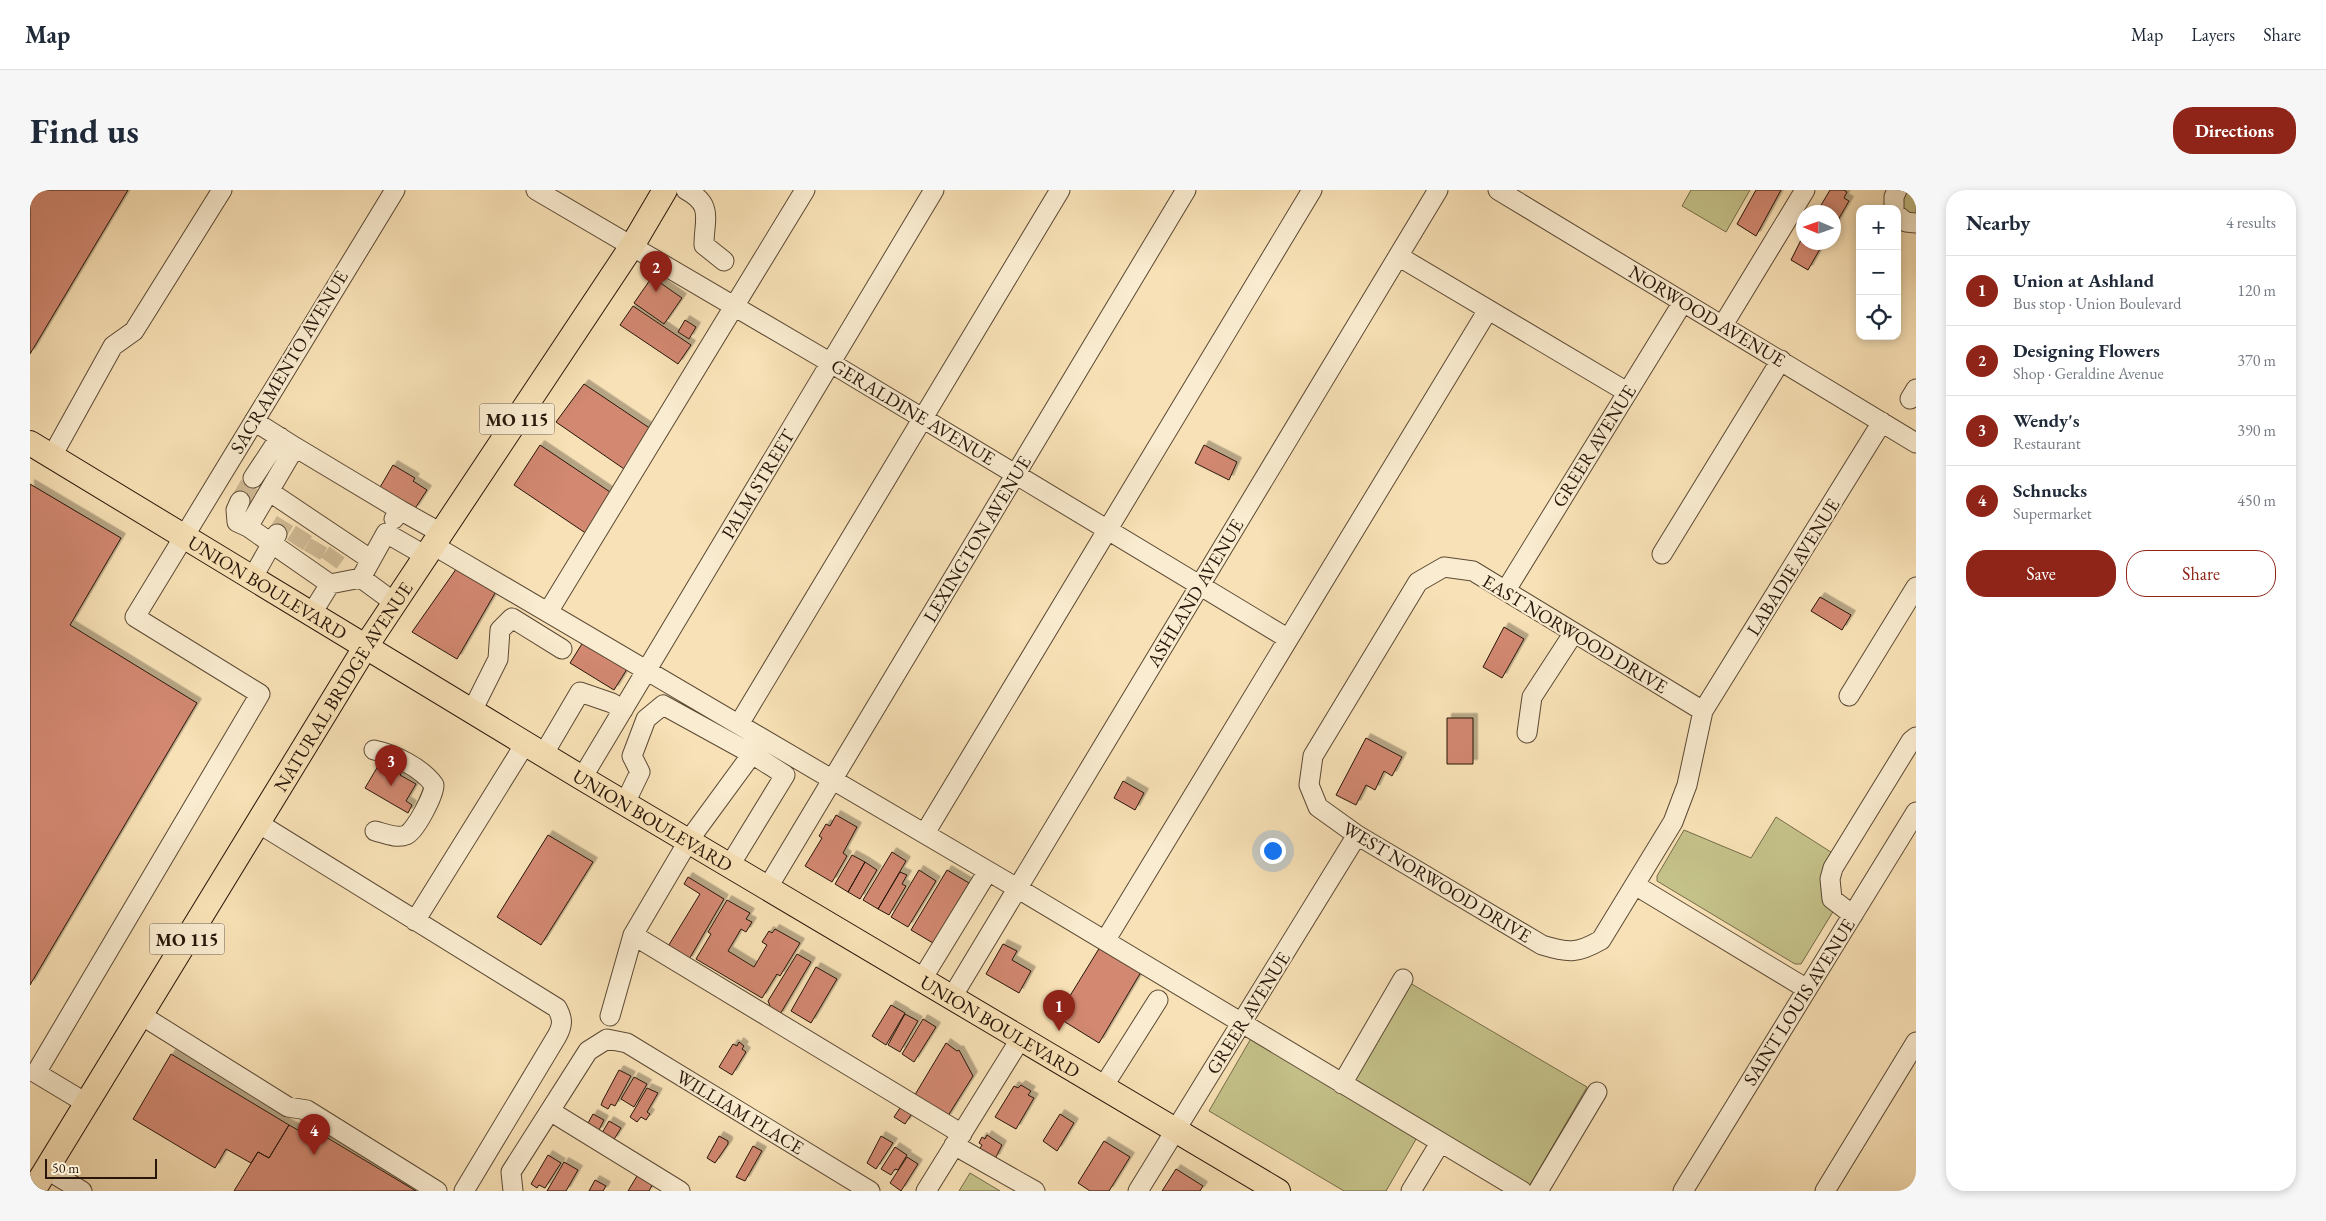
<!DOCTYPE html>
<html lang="en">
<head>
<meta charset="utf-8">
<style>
	body { margin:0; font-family:"EB Garamond",serif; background:#f6f6f7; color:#1f2937 }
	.controls { position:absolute; right:15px; top:15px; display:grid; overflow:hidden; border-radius:10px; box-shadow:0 2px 8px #0003 }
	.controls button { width:45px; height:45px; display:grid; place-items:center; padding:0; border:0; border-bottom:1px solid #e0e1e3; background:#fff; color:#1f2937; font:25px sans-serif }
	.compass { position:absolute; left:1766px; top:15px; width:45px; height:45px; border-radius:50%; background:#fff; box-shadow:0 2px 8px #0003; rotate:272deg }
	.scale { position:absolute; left:15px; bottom:12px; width:112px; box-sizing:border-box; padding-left:5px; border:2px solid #271609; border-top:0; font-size:14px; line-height:18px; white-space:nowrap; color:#271609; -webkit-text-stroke:4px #faecd0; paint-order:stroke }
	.you { position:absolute; left:1242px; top:660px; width:18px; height:18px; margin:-12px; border:4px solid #fff; border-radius:50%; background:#1a73e8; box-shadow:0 0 0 8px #1a73e833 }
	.badge { display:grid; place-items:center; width:32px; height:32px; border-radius:50%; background:#8f2418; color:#fff; font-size:16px; font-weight:700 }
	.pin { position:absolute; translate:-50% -41px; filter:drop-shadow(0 1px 2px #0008) }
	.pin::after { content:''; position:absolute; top:26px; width:18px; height:15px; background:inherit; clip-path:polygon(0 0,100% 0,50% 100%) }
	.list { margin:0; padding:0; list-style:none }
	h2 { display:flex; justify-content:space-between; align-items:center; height:65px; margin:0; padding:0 20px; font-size:21px }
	h2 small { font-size:16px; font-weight:400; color:#747a83 }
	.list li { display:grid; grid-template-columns:32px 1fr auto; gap:15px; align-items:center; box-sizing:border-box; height:70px; padding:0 20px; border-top:1px solid #e0e1e3 }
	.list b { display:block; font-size:19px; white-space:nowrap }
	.list p { margin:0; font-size:16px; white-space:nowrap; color:#747a83 }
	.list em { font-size:16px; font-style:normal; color:#747a83 }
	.actions { display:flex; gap:10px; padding:15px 20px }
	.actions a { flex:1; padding:11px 0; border:1px solid #8f2418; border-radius:20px; text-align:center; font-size:18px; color:#8f2418 }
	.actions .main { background:#8f2418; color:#fff }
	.icon { flex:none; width:28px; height:28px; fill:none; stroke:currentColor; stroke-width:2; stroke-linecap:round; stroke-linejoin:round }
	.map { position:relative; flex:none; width:1886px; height:1001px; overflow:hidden; border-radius:20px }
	header { display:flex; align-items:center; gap:30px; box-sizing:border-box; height:70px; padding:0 25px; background:#fff; border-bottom:1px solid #e0e1e3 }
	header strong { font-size:24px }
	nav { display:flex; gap:28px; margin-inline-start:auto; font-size:18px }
	.intro { display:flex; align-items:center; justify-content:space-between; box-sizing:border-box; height:120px; padding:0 30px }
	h1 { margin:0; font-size:35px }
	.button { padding:12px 22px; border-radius:20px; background:#8f2418; color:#fff; font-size:18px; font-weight:700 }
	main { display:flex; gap:30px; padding:0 30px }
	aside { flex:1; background:#fff; border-radius:20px; box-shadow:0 2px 8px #0003 }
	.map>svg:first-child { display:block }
</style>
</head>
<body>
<header>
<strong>Map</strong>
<nav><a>Map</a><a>Layers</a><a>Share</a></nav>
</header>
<div class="intro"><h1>Find us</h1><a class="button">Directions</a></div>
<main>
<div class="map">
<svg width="1886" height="1001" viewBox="0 0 1886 1001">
	<defs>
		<filter id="shadow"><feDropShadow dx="4.5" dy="-4.5" stdDeviation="0" flood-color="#0004"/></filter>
	</defs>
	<rect width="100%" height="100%" fill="#f8e1b6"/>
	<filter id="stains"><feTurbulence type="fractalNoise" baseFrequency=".004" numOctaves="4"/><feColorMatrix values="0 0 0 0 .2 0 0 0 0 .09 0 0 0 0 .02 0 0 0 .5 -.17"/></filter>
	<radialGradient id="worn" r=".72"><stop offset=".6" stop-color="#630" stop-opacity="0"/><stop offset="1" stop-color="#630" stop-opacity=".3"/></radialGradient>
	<path fill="#c4c189" stroke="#766c49" d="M1661,0H1720L1696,42L1652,16Z
		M1875,0H1886V28L1873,22L1870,7Z
		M1746,627L1804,664V720L1771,774H1765L1627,691V686L1654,640L1721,668Z
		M1380,793L1557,897L1499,997L1321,893Z
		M1223,845L1389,944L1356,1001H1314L1179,921Z
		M940,983L970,1001H929Z"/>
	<path fill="#d28871" stroke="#271609" filter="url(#shadow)" d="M0,0H98L0,164Z
		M1726,0H1751L1726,46L1707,34Z
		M1800,0H1814L1817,2L1814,8L1819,11L1804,37V22H1787Z
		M1774,44V52H1794L1778,80L1761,70Z
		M622,87L652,108L634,134L604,113Z
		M603,116L661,155L648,174L590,135Z
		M655,130L666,137L659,149L648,142Z
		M554,194L621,239L597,281L526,232Z
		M510,255L583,304L557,344L484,295Z
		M1174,255L1207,272L1199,290L1165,273Z
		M363,275L385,288L383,291L397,300L384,320L349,299Z
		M0,294L91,348L40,435L167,513L0,795Z
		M429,375L468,398L427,469L382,442Z
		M1790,407L1821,425L1812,440L1781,421Z
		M1474,437L1494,449L1472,488L1453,477Z
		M555,449L599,476L584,500L540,473Z
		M1417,528H1443V574H1417Z
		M1336,548L1372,567L1362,586L1354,581L1345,600L1336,595L1326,615L1306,605Z
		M351,571L360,577L363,573L373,579L370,585L386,594L376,611L382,615L378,623L335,598Z
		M1093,591L1114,603L1105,620L1084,608Z
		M806,625L827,637L813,663L817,666L802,692L775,676L792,648L789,646L796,634L800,636Z
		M518,645L563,672L511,755L467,727Z
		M862,662L876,671L848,719L833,710Z
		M822,665L835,672L818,702L805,694Z
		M835,672L847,680L830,709L818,702Z
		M889,680L906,691L878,737L861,727Z
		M917,680L939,693L903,753L881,740Z
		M870,682L877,685L872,694L876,696L859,725L848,719Z
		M658,687L694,709L658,771L637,758L670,704L654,694Z
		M697,710L720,723L716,729L722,732L716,742L711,739L698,761L724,777L737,755L732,752L739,741L742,743L745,739L770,753L750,786L747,784L732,808L666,769L681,744L678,742Z
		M973,754L987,761L982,770L1001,781L989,803L956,784Z
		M1070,757L1111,782L1069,853L1027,827Z
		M767,764L781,772L749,826L743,823L738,811Z
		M786,777L807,789L781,833L761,821Z
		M861,815L875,823L856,855L842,846Z
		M875,824L888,831L870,862L858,855Z
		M893,829L906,837L884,872L872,864Z
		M709,852L714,856L712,859L716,862L702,885L689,877L703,854L707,856Z
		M916,853L927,861L929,860L943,886L916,929L883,908Z
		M141,864L259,935L239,968L228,962L221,973L196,959L185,978L103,929Z
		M589,880L601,886L585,916L581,914L578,919L571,915L573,910Z
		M604,887L617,894L604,917L591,909Z
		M991,895L1001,901L998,905L1004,908L986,939L965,927L984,896L988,898Z
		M617,898L628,903L617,922L620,924L616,930L611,927L607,932L600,927Z
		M872,915L883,922L875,934L864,927Z
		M563,924L574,930L568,942L557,935Z
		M1030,924L1044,933L1027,961L1013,951Z
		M579,931L591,938L583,951L572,943Z
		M259,935L282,948L286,941L386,1001H204L228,962L239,968Z
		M957,945L972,955L965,969L949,960L952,955L949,953L952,947L955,949Z
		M689,946L698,951V954L685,973L677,968Z
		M851,946L863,953L846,979L837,973Z
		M1074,951L1100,967L1079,1001H1060L1048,993Z
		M723,956L732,961L715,991L706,987Z
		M865,957L877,965L868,980L865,979L861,985L851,979Z
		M518,965L531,973L515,998L509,995L507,998L501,994Z
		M877,967L888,974L871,1001L860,993Z
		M534,972L548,980L536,1001H517Z
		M1146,979L1173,996L1170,1001H1132Z
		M610,981L625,990L619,1001H598Z
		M565,990L576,996L573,1001H559Z"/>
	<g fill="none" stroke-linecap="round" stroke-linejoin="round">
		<path stroke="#ceb893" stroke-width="19" stroke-dasharray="19 9" stroke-linecap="butt" d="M210,311L223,288
			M247,344L255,331
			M265,355L274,341
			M282,365L289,353
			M299,373L307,362"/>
		<defs>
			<path id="minor" d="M506,0L801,173L1257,448
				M656,0C684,15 674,29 674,55L694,71
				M1468,0L1886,253
				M1864,19V7L1867,0
				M1867,25L1876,32L1886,33
				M1368,66L1597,202
				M1693,135L1775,0
				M1880,209L1886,199
				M224,231L265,257L218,337L300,394
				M265,257L370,320
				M22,266L83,156L104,141L192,0
				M223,288L250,247
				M240,302L340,369
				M210,311L206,320L207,332L218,337
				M364,329L370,320L411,343
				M403,355L987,698L1492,1001
				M1632,364L1751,170
				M223,387L247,344
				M1476,400L1653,112
				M365,413L331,388L356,343L396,366
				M518,422L775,0
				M282,423L300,394L331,388
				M1819,506L1886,397
				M442,521L468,469L470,440L482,428L532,459
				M1673,521L1443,381L1414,377L1388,392L1283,566L1279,595L1288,617L1327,645L1512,755C1538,763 1547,764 1571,750L1643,632L1657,595L1673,521L1852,232
				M709,534L1030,0
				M1497,543L1502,507L1543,444
				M344,560C364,564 392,578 404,595C404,605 385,642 376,645C367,649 354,643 345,641
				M513,565L550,502L582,513L593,520
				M552,588L904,0
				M595,613L610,582L602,566L616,529L633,515L722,564
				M228,633L527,818C533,829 533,835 527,846L434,1001
				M895,643L1282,0
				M1605,695L1777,799
				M738,697L1156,0
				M1823,725L1802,709L1800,689L1803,678L1881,551L1886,547
				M385,731L495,554
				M603,745L932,944
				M1075,751L1458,120
				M892,789L958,681
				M922,807L1408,0
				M111,825L258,917L277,920L407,1001
				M580,826L603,745L659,650L722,564L755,585L700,675
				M1312,894L1373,789
				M1073,897L1128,810
				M56,913L6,883L230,504L105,427L365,0
				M520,921L650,1001
				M924,955L1005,1001
				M16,979L52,1001
				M483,1001L481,982L558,861L577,849L597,853L840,1001
				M896,1001L991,848
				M1108,1001L1327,645
				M1381,1001L1410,953
				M1508,1001L1567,902
				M1653,1001L1886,622
				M1795,1001L1886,852"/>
			<g id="major">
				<path id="s1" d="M0,253L552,588L1248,1001"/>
				<path id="s2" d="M3,1001L336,456L602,56L635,0"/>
			</g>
		</defs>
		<use href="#minor" stroke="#5b4934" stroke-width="21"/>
		<use href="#major" stroke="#271609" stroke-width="26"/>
		<use href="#minor" stroke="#faecd0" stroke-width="19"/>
		<use href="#major" stroke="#f8e1b6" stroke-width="24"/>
	</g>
	<g text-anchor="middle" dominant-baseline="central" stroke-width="4.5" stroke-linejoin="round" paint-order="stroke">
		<g fill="#faecd0" stroke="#665645" stroke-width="1">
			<rect x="449.5" y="213.5" width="75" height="31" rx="4"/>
			<rect x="119.5" y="733.5" width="75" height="31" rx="4"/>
		</g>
		<g font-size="18" font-weight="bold" fill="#271609">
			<text x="487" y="229">MO 115</text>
			<text x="157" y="749">MO 115</text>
		</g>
		<g font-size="19" fill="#271609" stroke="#faecd0">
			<text transform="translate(1677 126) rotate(31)">NORWOOD AVENUE</text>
			<text transform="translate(259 172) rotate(-59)">SACRAMENTO AVENUE</text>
			<text transform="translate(883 222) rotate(31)">GERALDINE AVENUE</text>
			<text transform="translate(1564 256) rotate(-58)">GREER AVENUE</text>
			<text transform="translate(728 294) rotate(-59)">PALM STREET</text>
			<text transform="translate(947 349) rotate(-59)">LEXINGTON AVENUE</text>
			<text transform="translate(1763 377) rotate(-58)">LABADIE AVENUE</text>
			<text stroke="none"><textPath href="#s1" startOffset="278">UNION BOULEVARD</textPath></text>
			<text transform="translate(1165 403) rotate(-59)">ASHLAND AVENUE</text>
			<text transform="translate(1545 444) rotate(31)">EAST NORWOOD DRIVE</text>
			<text stroke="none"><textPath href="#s2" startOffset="592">NATURAL BRIDGE AVENUE</textPath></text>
			<text stroke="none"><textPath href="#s1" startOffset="728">UNION BOULEVARD</textPath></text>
			<text transform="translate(1407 692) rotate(31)">WEST NORWOOD DRIVE</text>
			<text transform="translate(1769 812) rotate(-58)">SAINT LOUIS AVENUE</text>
			<text transform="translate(1218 823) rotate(-58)">GREER AVENUE</text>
			<text stroke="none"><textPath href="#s1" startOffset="1132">UNION BOULEVARD</textPath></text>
			<text transform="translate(710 922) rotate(31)">WILLIAM PLACE</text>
		</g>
	</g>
	<rect width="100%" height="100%" filter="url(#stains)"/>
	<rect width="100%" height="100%" fill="url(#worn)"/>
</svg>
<div class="controls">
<button>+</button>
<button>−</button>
<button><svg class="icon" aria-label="locate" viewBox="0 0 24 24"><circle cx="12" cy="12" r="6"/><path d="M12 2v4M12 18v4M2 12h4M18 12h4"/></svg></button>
</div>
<svg class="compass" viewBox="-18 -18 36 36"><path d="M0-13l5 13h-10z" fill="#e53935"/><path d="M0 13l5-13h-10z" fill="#747a83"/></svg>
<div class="scale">50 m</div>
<div class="you"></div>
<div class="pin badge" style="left:1029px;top:841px">1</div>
<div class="pin badge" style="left:626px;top:102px">2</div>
<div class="pin badge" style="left:361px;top:596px">3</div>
<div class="pin badge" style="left:284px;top:965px">4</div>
</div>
<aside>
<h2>Nearby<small>4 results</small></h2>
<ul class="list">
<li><span class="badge">1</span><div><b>Union at Ashland</b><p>Bus stop · Union Boulevard</p></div><em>120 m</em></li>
<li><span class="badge">2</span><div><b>Designing Flowers</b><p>Shop · Geraldine Avenue</p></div><em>370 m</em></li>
<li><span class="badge">3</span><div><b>Wendy's</b><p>Restaurant</p></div><em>390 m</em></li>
<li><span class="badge">4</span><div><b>Schnucks</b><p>Supermarket</p></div><em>450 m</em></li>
</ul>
<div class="actions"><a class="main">Save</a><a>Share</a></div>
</aside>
</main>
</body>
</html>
